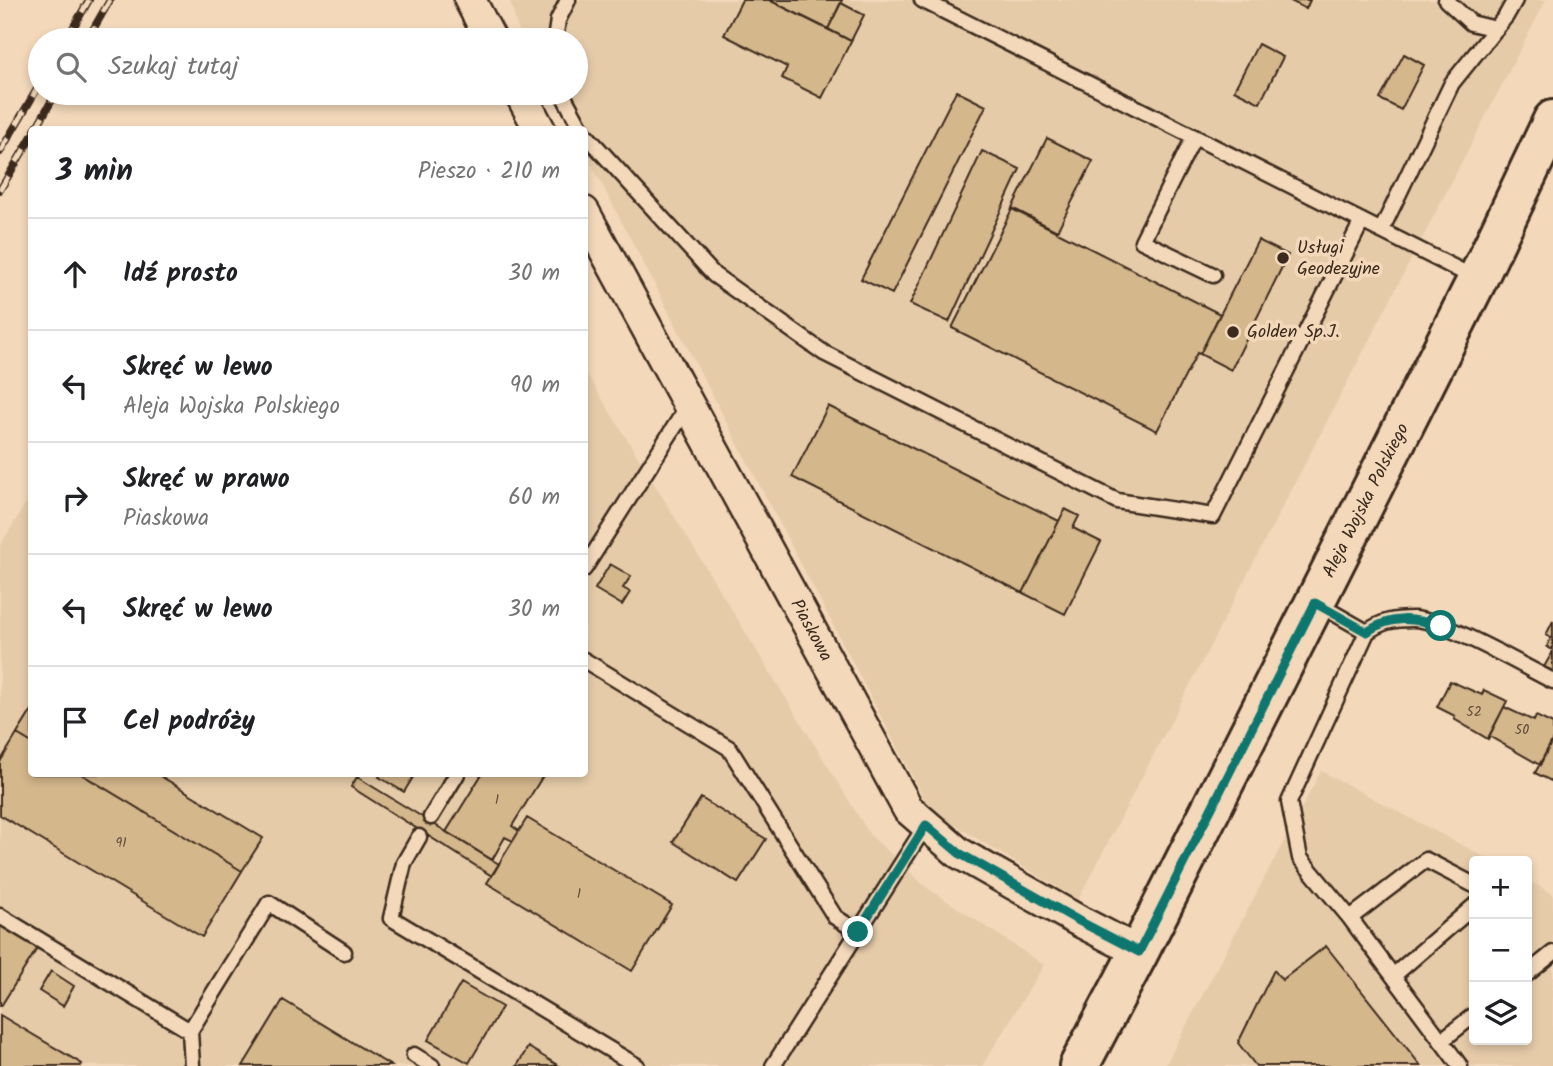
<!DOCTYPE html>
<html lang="pl">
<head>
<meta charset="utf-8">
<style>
	body { margin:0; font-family:Kalam,sans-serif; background:#f6f6f6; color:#202124 }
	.controls { position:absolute; right:21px; bottom:21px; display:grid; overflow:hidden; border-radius:7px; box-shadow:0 4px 10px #0003 }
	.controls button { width:63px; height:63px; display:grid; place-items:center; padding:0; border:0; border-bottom:2px solid #e0e0e0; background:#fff; color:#202124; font:35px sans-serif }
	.stop { position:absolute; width:21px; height:21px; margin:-16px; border:5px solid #0f766e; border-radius:50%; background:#fff }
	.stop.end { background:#0f766e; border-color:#fff; box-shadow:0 2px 7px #0008 }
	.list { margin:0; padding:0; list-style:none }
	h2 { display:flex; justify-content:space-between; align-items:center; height:91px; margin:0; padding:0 28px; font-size:30px }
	h2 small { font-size:23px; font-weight:400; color:#757577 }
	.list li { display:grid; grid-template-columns:46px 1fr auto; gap:21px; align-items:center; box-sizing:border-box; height:112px; padding:0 28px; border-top:2px solid #e0e0e0 }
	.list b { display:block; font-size:26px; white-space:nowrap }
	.list p { margin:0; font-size:23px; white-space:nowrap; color:#757577 }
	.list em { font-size:23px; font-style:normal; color:#757577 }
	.icon { flex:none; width:38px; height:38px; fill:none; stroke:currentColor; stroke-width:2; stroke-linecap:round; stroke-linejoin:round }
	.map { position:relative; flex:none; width:1553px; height:1066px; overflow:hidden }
	.search { position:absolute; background:#fff; box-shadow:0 4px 10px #0003; left:28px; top:28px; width:560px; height:77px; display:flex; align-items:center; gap:18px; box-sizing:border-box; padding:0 24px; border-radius:38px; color:#757577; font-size:26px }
	.panel { position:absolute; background:#fff; box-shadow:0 4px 10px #0003; left:28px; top:126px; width:560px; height:651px; border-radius:7px }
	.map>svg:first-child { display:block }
</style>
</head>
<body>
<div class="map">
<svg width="1553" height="1066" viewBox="0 0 1553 1066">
	<rect width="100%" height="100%" fill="#f3d8ba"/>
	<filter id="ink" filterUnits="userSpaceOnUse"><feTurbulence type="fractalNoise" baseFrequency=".0143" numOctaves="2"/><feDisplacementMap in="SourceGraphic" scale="14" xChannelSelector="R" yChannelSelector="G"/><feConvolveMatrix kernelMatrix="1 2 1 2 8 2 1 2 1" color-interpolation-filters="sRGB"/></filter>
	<g filter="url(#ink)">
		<path fill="#e6cba9" d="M510,0H1546L1078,900L930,810L585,152L584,130L572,129L553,93H576V40H525L517,27Z
			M585,371L870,835L926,887L1044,965L982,1066H0V546L31,495L32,774H584Z
			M1321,771L1492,861H1474V1040H1527V880L1553,894V1066H1165Z"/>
		<path fill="#d5b78c" stroke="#3b2a1e" stroke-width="2" d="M742,0H769L851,41L822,98L782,78L787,67L724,35Z
			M769,0H842L828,29Z
			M1289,0H1310L1306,9Z
			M841,3L864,15L851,41L828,29Z
			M1258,44L1283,57L1260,103L1234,90Z
			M1404,54L1424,65L1401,110L1380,99Z
			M956,91L986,106L892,294L861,279Z
			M1047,138L1093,161L1057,231L1012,208Z
			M982,151L1020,169L949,322L910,304Z
			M1012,209L1220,314L1200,354L1197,353L1157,431L952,328Z
			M1258,240L1288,255L1231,370L1200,354Z
			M828,406L1059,521L1023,593L792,477Z
			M1065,509L1079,516L1073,528L1101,542L1065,614L1023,593Z
			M610,564L631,576L623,588L630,592L622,605L595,589Z
			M1553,621V650L1547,647L1551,638L1546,635Z
			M1553,651V671L1544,667Z
			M1450,681L1482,695L1484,690L1507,701L1488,739L1454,719L1455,716L1437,707Z
			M1504,707L1534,721L1536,716L1553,724V739L1540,765L1489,736Z
			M32,710V743L17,734Z
			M17,734L32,743V774H81L242,871L202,937L0,815V762Z
			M1553,739V777L1551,781L1535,773Z
			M81,774H157L263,838L242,871Z
			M381,774H415L404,792L379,777Z
			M482,774H544L512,826L519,831L513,841L505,837L492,860L446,832Z
			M357,777L499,864L492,876L351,787Z
			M701,798L766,839L738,883L673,842Z
			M527,818L672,905L632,971L487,883Z
			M0,923L38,947L1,1006H0Z
			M1326,946L1421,1066H1256L1238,1043L1274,970L1282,980Z
			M51,971L74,986L63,1006L39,991Z
			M461,983L502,1007L469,1063L428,1040Z
			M283,1000L391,1066H243Z
			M0,1015L82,1064L81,1066H0Z
			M528,1047L559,1066H517Z"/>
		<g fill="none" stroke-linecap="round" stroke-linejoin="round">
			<defs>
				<path id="lane" d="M922,0L1477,279
					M1446,0L1471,23L1496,29
					M555,40L558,20L568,0
					M562,93L582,130
					M584,133L714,275L824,353L1117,501L1213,516L1362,221
					M1194,137L1142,241L1213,275
					M1381,231L1452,83L1506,16L1515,0
					M584,569L689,404
					M1316,603L1367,632L1289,802L1300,858L1350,918L1460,1066
					M1367,632C1382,621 1394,619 1413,619C1442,619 1523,666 1553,681
					M584,660L729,748L835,917L858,932
					M431,817L457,774
					M419,837L404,863L391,918L637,1066
					M0,916L190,1031
					M1350,918L1426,860L1474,885
					M1527,974L1553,953
					M1393,976L1474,906
					M1441,1041L1474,1015
					M414,1055L432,1066
					M192,1066L190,1031L269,903L344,952
					M773,1066L926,825"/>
				<g id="street">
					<path d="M470,0L491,40"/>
					<path d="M520,93L540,130"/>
					<path id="s1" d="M584,212L908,809L959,853L1079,921L1139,952"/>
				</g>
				<g id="primary">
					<path id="s2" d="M1079,1066L1139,952L1477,280L1553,120"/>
				</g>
			</defs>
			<use href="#lane" stroke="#3b2a1e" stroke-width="19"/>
			<use href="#street" stroke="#3b2a1e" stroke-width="35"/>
			<use href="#primary" stroke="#3b2a1e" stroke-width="44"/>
			<use href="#lane" stroke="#f3d8ba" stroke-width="14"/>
			<use href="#street" stroke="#f3d8ba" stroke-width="30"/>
			<use href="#primary" stroke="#f3d8ba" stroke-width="38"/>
			<defs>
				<path id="rail" d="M66,40L89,0
					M87,40L110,0
					M35,130L56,93
					M0,152L40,84
					M0,190L32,136"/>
			</defs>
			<use href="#rail" stroke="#3b2a1e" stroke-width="8"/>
			<use href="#rail" stroke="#f3d8ba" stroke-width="5" stroke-dasharray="16" stroke-linecap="butt"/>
		</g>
	</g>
	<g fill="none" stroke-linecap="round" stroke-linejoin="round" filter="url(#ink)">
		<path stroke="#0f766e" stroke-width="9" d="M858,932L926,825L959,853L1079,921L1139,952L1315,603L1367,632C1391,615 1413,618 1441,626"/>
	</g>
	<g fill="#3b2a1e" stroke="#f3d8ba" stroke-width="2.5">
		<circle cx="1283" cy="258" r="7"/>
		<circle cx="1233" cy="332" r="7"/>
	</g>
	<g text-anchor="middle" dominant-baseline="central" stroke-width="7" stroke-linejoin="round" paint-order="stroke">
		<g font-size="14" fill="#624d3a">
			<text x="1474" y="712">52</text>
			<text x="1522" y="730">50</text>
			<text x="497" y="800">1</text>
			<text x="121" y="843">91</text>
			<text x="579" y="894">1</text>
		</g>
		<g font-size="18" fill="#3b2a1e" stroke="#f3d8ba" text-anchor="start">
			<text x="1297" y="248">Usługi<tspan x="1297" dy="21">Geodezyjne</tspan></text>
			<text x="1247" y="332">Golden Sp.J.</text>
		</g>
		<g font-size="18" fill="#3b2a1e" stroke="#f3d8ba">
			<text stroke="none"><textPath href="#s2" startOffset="634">Aleja Wojska Polskiego</textPath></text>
			<text stroke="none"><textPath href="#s1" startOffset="476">Piaskowa</textPath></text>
		</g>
	</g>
</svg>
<div class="controls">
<button>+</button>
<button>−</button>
<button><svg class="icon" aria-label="layers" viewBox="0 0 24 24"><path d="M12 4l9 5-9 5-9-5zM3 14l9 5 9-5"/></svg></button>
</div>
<div class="stop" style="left:1441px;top:626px"></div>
<div class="stop end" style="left:858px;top:932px"></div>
<div class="search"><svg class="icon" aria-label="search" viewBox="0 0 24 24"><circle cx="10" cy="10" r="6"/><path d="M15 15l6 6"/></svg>Szukaj tutaj</div>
<section class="panel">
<h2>3 min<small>Pieszo · 210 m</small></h2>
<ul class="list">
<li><svg class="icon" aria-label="ahead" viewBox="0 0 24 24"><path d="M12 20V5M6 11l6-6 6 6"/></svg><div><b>Idź prosto</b></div><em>30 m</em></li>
<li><svg class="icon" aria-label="left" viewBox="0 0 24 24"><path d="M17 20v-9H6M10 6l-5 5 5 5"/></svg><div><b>Skręć w lewo</b><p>Aleja Wojska Polskiego</p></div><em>90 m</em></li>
<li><svg class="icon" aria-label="right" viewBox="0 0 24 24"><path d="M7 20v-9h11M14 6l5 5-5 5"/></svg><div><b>Skręć w prawo</b><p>Piaskowa</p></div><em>60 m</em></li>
<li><svg class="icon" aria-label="left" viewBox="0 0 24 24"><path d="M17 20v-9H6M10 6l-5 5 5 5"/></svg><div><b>Skręć w lewo</b></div><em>30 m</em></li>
<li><svg class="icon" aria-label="arrive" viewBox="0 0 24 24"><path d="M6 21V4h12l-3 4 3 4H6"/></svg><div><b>Cel podróży</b></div></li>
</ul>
</section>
</div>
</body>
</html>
